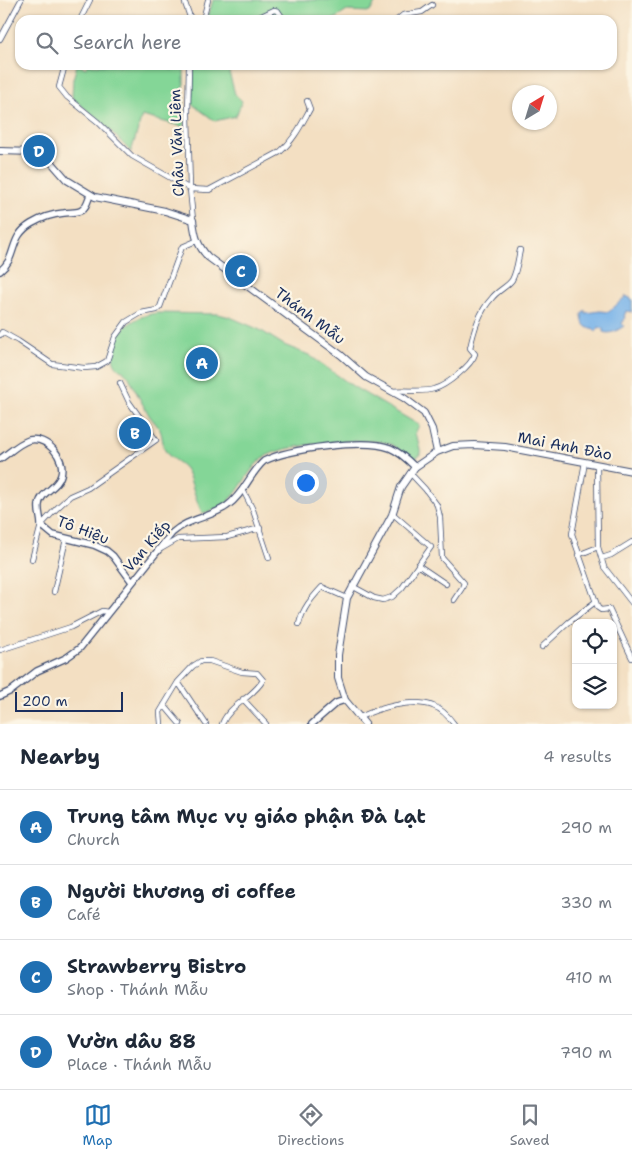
<!DOCTYPE html>
<html lang="en">
<head>
<meta charset="utf-8">
<style>
	body { margin:0; font-family:"Shantell Sans",sans-serif; background:#f2f2f3; color:#1f2937 }
	.controls { position:absolute; right:15px; bottom:15px; display:grid; overflow:hidden; border-radius:10px; box-shadow:0 1px 4px #0004 }
	.controls button { width:45px; height:45px; display:grid; place-items:center; padding:0; border:0; border-bottom:1px solid #e0e1e3; background:#fff; color:#1f2937; font:25px sans-serif }
	.compass { position:absolute; left:512px; top:85px; width:45px; height:45px; border-radius:50%; background:#fff; box-shadow:0 1px 4px #0004; rotate:38deg }
	.scale { position:absolute; left:15px; bottom:12px; width:108px; box-sizing:border-box; padding-left:5px; border:2px solid #1b2f5e; border-top:0; font-size:14px; line-height:18px; white-space:nowrap; color:#1b2f5e; -webkit-text-stroke:4px #fcf5e5; paint-order:stroke }
	.you { position:absolute; left:305px; top:482px; width:18px; height:18px; margin:-12px; border:4px solid #fff; border-radius:50%; background:#1a73e8; box-shadow:0 0 0 8px #1a73e833 }
	.badge { display:grid; place-items:center; width:32px; height:32px; border-radius:50%; background:#1f6fb2; color:#fff; font-size:16px; font-weight:700 }
	.pin { position:absolute; translate:-50% -50%; border:2px solid #fff; box-shadow:0 1px 5px #0006 }
	.list { margin:0; padding:0; list-style:none }
	h2 { display:flex; justify-content:space-between; align-items:center; height:65px; margin:0; padding:0 20px; font-size:21px }
	h2 small { font-size:16px; font-weight:400; color:#747a83 }
	.list li { display:grid; grid-template-columns:32px 1fr auto; gap:15px; align-items:center; box-sizing:border-box; height:75px; padding:0 20px; border-top:1px solid #e0e1e3 }
	.list b { display:block; font-size:19px; white-space:nowrap }
	.list p { margin:0; font-size:16px; white-space:nowrap; color:#747a83 }
	.list em { font-size:16px; font-style:normal; color:#747a83 }
	.icon { flex:none; width:28px; height:28px; fill:none; stroke:currentColor; stroke-width:2; stroke-linecap:round; stroke-linejoin:round }
	.map { position:relative; flex:none; width:632px; height:724px; overflow:hidden }
	.search { position:absolute; background:#fff; box-shadow:0 1px 4px #0004; left:15px; right:15px; top:15px; height:55px; display:flex; align-items:center; gap:12px; box-sizing:border-box; padding:0 18px; border-radius:15px; color:#747a83; font-size:19px }
	.sheet { height:365px; background:#fff }
	nav { display:flex; justify-content:space-around; align-items:center; box-sizing:border-box; height:70px; border-top:1px solid #e0e1e3; background:#fff; font-size:14px; color:#747a83 }
	nav a { display:grid; justify-items:center; gap:2px }
	nav .on { color:#1f6fb2 }
	.map>svg:first-child { display:block }
</style>
</head>
<body>
<div class="map">
<svg width="632" height="724" viewBox="0 0 632 724">
	<rect width="100%" height="100%" fill="#fcf5e5"/>
	<filter id="ink" filterUnits="userSpaceOnUse"><feTurbulence type="fractalNoise" baseFrequency=".02" numOctaves="2"/><feDisplacementMap in="SourceGraphic" scale="10" xChannelSelector="R" yChannelSelector="G"/><feConvolveMatrix kernelMatrix="1 2 1 2 8 2 1 2 1" color-interpolation-filters="sRGB"/></filter>
	<filter id="wash" filterUnits="userSpaceOnUse"><feTurbulence type="fractalNoise" baseFrequency=".0096" numOctaves="4" result="noise"/><feDisplacementMap in="SourceGraphic" scale="20" xChannelSelector="R" yChannelSelector="G"/><feGaussianBlur stdDeviation="1.12" result="paint"/><feColorMatrix in="noise" values="0 0 0 0 0 0 0 0 0 0 0 0 0 0 0 0 0 1.4 0 .05"/><feComposite in="paint" operator="in"/></filter>
	<g filter="url(#wash)">
		<rect width="100%" height="100%" fill="#f3dfc2"/>
		<path fill="#84d697" stroke="#50827a" d="M213,0H377L370,12L347,11L333,20H280L275,14L259,20H207Z
			M77,65L86,68L87,65H163L172,70L180,65L184,67V127L142,116L131,152L103,123L72,98L73,79Z
			M194,65H227L235,94L242,101L236,116L215,121L192,104Z
			M157,313L218,314L230,317L260,330L284,345L309,355L354,387L419,425L415,434L418,441L421,454L412,461C404,454 397,446 387,443C365,437 281,444 263,458C240,476 239,508 202,513C195,500 193,483 186,470C181,462 171,460 166,452C162,445 163,437 160,430C157,424 152,420 149,415C141,402 135,390 129,377C123,367 113,371 113,353C113,330 137,315 157,313Z"/>
		<path fill="#78b3e9" stroke="#4a71a4" d="M626,296L632,299V312L626,311L624,317H625L622,324L624,326C618,330 611,335 603,332V329L599,327L596,332L593,328C584,330 582,321 582,314L585,310V313L600,311L609,312Z"/>
	</g>
	<g filter="url(#ink)">
		<g fill="none" stroke-linecap="round" stroke-linejoin="round">
			<defs>
				<path id="minor" d="M184,0L191,20
					M80,20L90,0
					M203,20L208,0
					M253,20L274,10L278,11L284,20
					M397,20L403,15L422,12L432,5
					M0,39L21,0
					M65,65L59,87L67,97L98,122L132,156L190,189L209,190L280,152C294,140 301,125 310,109L307,101
					M189,65L188,114L190,189L193,220
					M0,335L2,332L18,341L52,364L84,368L96,367L107,361L115,337L126,322L141,313L157,310L160,307L182,247L196,241
					M391,391C405,389 421,393 434,389C446,386 472,365 475,354L470,348C474,330 479,312 492,298C497,291 507,287 512,280C517,271 518,259 520,250
					M585,462L572,534L598,608L601,610L609,609L632,658
					M597,465L598,547L604,567L632,603
					M410,473L425,489L437,505L440,517L442,558L464,583L462,588L454,600
					M243,490L253,510L269,558
					M159,550L178,539L227,537L260,528
					M578,555L598,547
					M602,558L611,555L632,542
					M32,559L41,525L56,509L70,496L88,488L156,440L129,402L120,383
					M418,565L446,584
					M352,586L374,598L383,600L392,597L402,588L431,547L392,513
					M54,592L66,539
					M299,624C303,608 311,599 322,587L347,598
					M542,647L569,622L595,602
					M0,650L71,627L102,611L108,612
					M178,682L206,724
					M243,699L266,724
					M164,705L180,724
					M360,717C379,708 412,698 433,706C442,709 449,717 454,724
					M161,724L160,712L178,682L193,666L201,661H210L242,672L257,673L263,680C253,698 230,704 222,724"/>
				<path id="tertiary" d="M0,271C18,257 8,238 31,224C41,218 52,214 64,213C69,212 75,213 80,211C86,209 88,200 90,195
					M0,459C9,453 19,443 29,440C47,436 66,458 61,475C58,488 40,492 39,505C38,512 41,518 41,525L53,535L94,545L107,551L113,556L132,582
					M0,696L11,691L37,671L66,658L80,648L172,533C188,518 210,518 227,506C244,494 250,473 264,461C288,449 366,438 390,448C400,452 408,460 415,467
					M312,724L336,703L345,700"/>
				<path id="secondary" d="M0,151L33,152L46,156L67,180L95,197L165,211L193,220C195,236 197,245 208,257L341,355L366,377L404,398L424,413L432,429L437,452
					M365,724L345,700L338,678V655L347,598L392,515L401,487L415,467L437,452L453,446L474,445L505,447L632,471"/>
			</defs>
			<use href="#minor" stroke="#3b496d" stroke-width="6"/>
			<use href="#tertiary" stroke="#3b496d" stroke-width="8"/>
			<use href="#secondary" stroke="#3b496d" stroke-width="8"/>
			<use href="#minor" stroke="#fff" stroke-width="4.5"/>
			<use href="#tertiary" stroke="#fff" stroke-width="5.5"/>
			<use href="#secondary" stroke="#fff" stroke-width="6"/>
		</g>
	</g>
	<g text-anchor="middle" dominant-baseline="central" stroke-width="4.5" stroke-linejoin="round" paint-order="stroke">
		<g font-size="15" fill="#1b2f5e" stroke="#fcf5e5">
			<text transform="translate(177 143) rotate(-92)">Châu Văn Liêm</text>
			<text transform="translate(310 316) rotate(37)">Thánh Mẫu</text>
			<text transform="translate(565 446) rotate(11)">Mai Anh Đào</text>
			<text transform="translate(83 530) rotate(21)">Tô Hiệu</text>
			<text transform="translate(147 546) rotate(-49)">Vạn Kiếp</text>
		</g>
	</g>
</svg>
<div class="controls">
<button><svg class="icon" aria-label="locate" viewBox="0 0 24 24"><circle cx="12" cy="12" r="6"/><path d="M12 2v4M12 18v4M2 12h4M18 12h4"/></svg></button>
<button><svg class="icon" aria-label="layers" viewBox="0 0 24 24"><path d="M12 4l9 5-9 5-9-5zM3 14l9 5 9-5"/></svg></button>
</div>
<svg class="compass" viewBox="-18 -18 36 36"><path d="M0-13l5 13h-10z" fill="#e53935"/><path d="M0 13l5-13h-10z" fill="#747a83"/></svg>
<div class="scale">200 m</div>
<div class="you"></div>
<div class="pin badge" style="left:202px;top:363px">A</div>
<div class="pin badge" style="left:135px;top:433px">B</div>
<div class="pin badge" style="left:241px;top:271px">C</div>
<div class="pin badge" style="left:39px;top:151px">D</div>
<div class="search"><svg class="icon" aria-label="search" viewBox="0 0 24 24"><circle cx="10" cy="10" r="6"/><path d="M15 15l6 6"/></svg>Search here</div>
</div>
<section class="sheet">
<h2>Nearby<small>4 results</small></h2>
<ul class="list">
<li><span class="badge">A</span><div><b>Trung tâm Mục vụ giáo phận Đà Lạt</b><p>Church</p></div><em>290 m</em></li>
<li><span class="badge">B</span><div><b>Người thương ơi coffee</b><p>Café</p></div><em>330 m</em></li>
<li><span class="badge">C</span><div><b>Strawberry Bistro</b><p>Shop · Thánh Mẫu</p></div><em>410 m</em></li>
<li><span class="badge">D</span><div><b>Vườn dâu 88</b><p>Place · Thánh Mẫu</p></div><em>790 m</em></li>
</ul>
</section>
<nav>
<a class="on"><svg class="icon" aria-label="map" viewBox="0 0 24 24"><path d="M3 6l6-2 6 2 6-2v14l-6 2-6-2-6 2zM9 4v14M15 6v14"/></svg>Map</a>
<a><svg class="icon" aria-label="directions" viewBox="0 0 24 24"><path d="M12 3l9 9-9 9-9-9zM9 14v-3h6M13 9l2 2-2 2"/></svg>Directions</a>
<a><svg class="icon" aria-label="saved" viewBox="0 0 24 24"><path d="M7 4h10v16l-5-4-5 4z"/></svg>Saved</a>
</nav>
</body>
</html>
